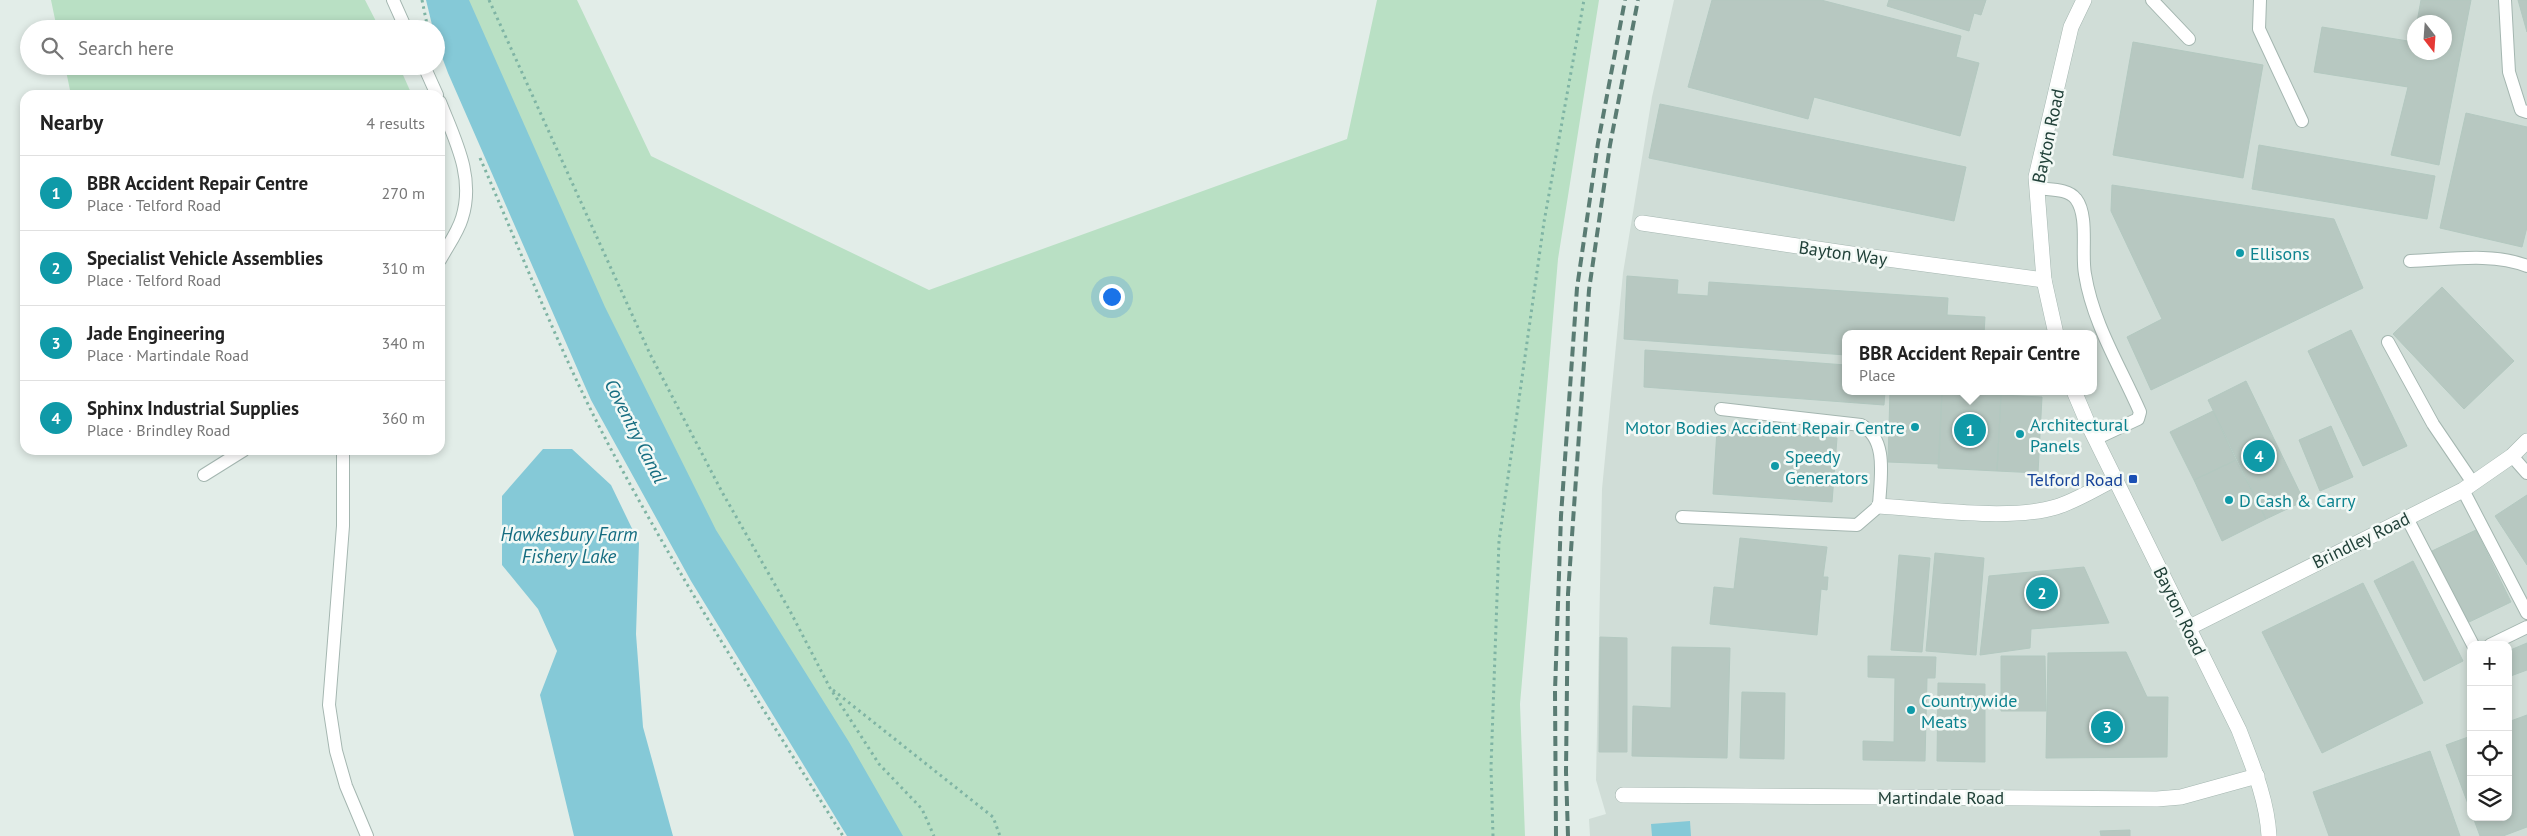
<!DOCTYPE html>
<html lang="en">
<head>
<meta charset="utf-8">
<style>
	body { margin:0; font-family:"PT Sans",sans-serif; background:#f2f2f2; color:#222 }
	.controls { position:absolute; right:15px; bottom:15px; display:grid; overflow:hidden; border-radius:10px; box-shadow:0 2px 8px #0003 }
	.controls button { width:45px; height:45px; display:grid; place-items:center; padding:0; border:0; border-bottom:1px solid #e0e0e0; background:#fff; color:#222; font:25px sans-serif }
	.compass { position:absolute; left:2407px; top:15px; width:45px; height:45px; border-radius:50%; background:#fff; box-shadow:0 2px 8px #0003; rotate:163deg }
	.you { position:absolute; left:1111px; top:296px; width:18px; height:18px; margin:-12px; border:4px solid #fff; border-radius:50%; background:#1a73e8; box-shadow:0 0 0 8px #1a73e833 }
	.badge { display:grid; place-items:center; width:32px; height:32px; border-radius:50%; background:#854b36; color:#fff; font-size:16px; font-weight:700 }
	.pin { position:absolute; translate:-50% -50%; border:2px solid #fff; box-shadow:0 1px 5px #0006 }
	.popup { position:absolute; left:1842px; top:330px; width:255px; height:65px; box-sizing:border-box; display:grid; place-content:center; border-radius:10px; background:#fff; filter:drop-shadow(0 1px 4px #0005); font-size:16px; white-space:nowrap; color:#767676 }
	.popup b { font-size:19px; color:#222 }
	.popup::after { content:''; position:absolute; left:50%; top:100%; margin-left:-10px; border:10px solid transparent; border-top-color:#fff }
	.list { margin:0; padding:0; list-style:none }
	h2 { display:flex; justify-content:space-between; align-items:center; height:65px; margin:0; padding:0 20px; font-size:21px }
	h2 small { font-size:16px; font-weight:400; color:#767676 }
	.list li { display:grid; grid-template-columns:32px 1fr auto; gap:15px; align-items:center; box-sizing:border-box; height:75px; padding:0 20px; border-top:1px solid #e0e0e0 }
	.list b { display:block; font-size:19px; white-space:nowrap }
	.list p { margin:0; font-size:16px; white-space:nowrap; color:#767676 }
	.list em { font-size:16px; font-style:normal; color:#767676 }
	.icon { flex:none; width:28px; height:28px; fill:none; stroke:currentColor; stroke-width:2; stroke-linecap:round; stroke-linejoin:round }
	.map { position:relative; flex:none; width:2527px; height:836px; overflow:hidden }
	.search { position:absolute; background:#fff; box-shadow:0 2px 8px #0003; left:20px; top:20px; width:425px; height:55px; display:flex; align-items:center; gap:12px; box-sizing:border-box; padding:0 18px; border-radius:28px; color:#767676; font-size:19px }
	.panel { position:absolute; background:#fff; box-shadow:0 2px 8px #0003; left:20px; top:90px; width:425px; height:365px; border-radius:15px }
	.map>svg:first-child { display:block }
</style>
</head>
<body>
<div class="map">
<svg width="2527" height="836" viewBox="0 0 2527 836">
	<rect width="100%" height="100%" fill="#e2ede8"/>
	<path fill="#d0ddd7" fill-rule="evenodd" d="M1674,0H2527V836H1590L1589,819L1606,814L1596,780L1602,489L1623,273L1652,97ZM2414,22H2444V52H2414ZM1846,334H2094V391H1846ZM2471,645H2508V817H2471Z"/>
	<path fill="#b9e0c4" d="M51,0H365L380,29H57Z
		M446,0H577L651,156L929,290L1347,139L1377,0H1599L1558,259L1520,704L1525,836H877L825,748Z
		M65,66H399L412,95H71Z"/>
	<path fill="#85c9d7" d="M426,0H469L605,307L716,530L849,742L903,836H847L691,581L591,400L448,73L436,41V29H433Z
		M543,449H572L611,485L639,543L636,634L643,727L673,836H574L540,695L557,651L538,609L502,565V496Z
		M1690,821L1691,836H1652L1651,824Z"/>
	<path fill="#b7c8c1" stroke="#b3c8c0" d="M1712,0H1821L1961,36L1956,57L1979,63L1960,136L1814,97L1808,119L1688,87Z
		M1889,0H1986L1981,15L1974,13L1969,31L1887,6Z
		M2421,0H2471L2439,165L2391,155L2408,87L2314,72L2322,27L2414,42V40V52H2444V22H2417Z
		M2518,0H2527V32Z
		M2133,42L2263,65L2243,178L2113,155Z
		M1660,104L1966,167L1954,221L1649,158Z
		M2466,113L2527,127V227L2522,247L2440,228Z
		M2259,145L2435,176L2427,219L2252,189Z
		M2112,185L2334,219L2363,288L2151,390L2127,337L2162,319L2111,211Z
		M1627,276L1678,280L1677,294L1708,296L1709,282L1948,298L1947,315L1985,317L1984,334H1846V355L1624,339Z
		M2442,287L2514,361L2464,409L2393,334Z
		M2351,330L2407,446L2363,466L2308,351Z
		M1645,350L1846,365V391H1885L1884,405L1644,387Z
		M2246,381L2304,501L2266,519L2208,400Z
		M1890,391H1942L1939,464L1888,462Z
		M1942,392L2001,395L1997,471L1938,468Z
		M2001,395L2042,397L2038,473L1997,471Z
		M2213,411L2236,460L2194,480L2170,432Z
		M2331,426L2353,477L2320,491L2299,440Z
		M1717,430L1837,438L1832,502L1713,494Z
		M2236,460L2266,519L2222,541L2194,480Z
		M2527,495V565L2495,516Z
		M2476,530L2511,602L2467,623L2432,551Z
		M1740,538L1827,547L1823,577H1828L1827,590L1821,589L1817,635L1710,624L1714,587L1734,589Z
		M1935,553L1984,558L1976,655L1926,651Z
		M1899,555L1930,558L1922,652L1891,650Z
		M2413,561L2463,661L2424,681L2374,581Z
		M2084,567L2109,623L2031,629L2030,648L1980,655L1989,576Z
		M2363,583L2423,703L2322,753L2262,632Z
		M1600,637L1627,638V752H1599Z
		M2527,643V670L2508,677V651Z
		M1672,647L1730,648L1727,758L1632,756L1633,706L1671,708Z
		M2126,652L2147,697H2168L2167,757L2046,758L2048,653Z
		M1868,656L1936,657L1935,678H1927L1925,761L1863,760V741L1894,742L1895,678L1868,677Z
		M2001,656H2045L2046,711H2001Z
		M1938,683L1985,684V762L1937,761Z
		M1742,692L1785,693L1784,759L1740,758Z
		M2527,715V827L2503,836H2480L2473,817H2508V722Z
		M2471,736V812L2446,745Z
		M2430,751L2460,836H2329L2313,792Z
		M2130,830V836H2101L2100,831Z"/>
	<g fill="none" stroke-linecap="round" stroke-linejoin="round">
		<defs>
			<path id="service" d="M393,0L406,29
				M2152,0L2189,39
				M2260,0L2259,29L2302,121
				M2505,0L2509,72L2521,110L2527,112
				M424,66L437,95
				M440,102C455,140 475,177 462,218C458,232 447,247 440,260
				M2037,188C2049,190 2068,188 2076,199C2089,216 2081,253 2085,274C2093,324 2120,366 2140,412L2138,419L2095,439
				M2410,261C2446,260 2492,252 2527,266
				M2388,342L2433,424L2473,483
				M343,450V526L329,705L336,751L346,786L367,836
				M2512,456L2527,473
				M204,475L244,450
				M2463,490L2527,613
				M1682,517L1857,525L1879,506C1880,480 1889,439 1861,425L1721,409
				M2407,518L2473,645
				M2490,645L2527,627"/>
			<path id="minor" d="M1642,223L1865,256L2044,280
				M1879,506C1928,509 2010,521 2056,507C2076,501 2096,488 2115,479
				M2188,628L2463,490L2512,456L2527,441
				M1623,795L2157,799L2181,797L2257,776"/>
			<path id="tertiary" d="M2056,334L2044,280L2036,177L2071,27L2084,0
				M2074,391L2088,424L2239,730C2252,764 2267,799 2269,836"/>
		</defs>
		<use href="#service" stroke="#a4b6b0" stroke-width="14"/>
		<use href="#minor" stroke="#a4b6b0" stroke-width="16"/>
		<use href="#tertiary" stroke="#a4b6b0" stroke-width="16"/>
		<path stroke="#7fb4a4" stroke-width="3" stroke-dasharray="2.5 4" stroke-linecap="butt" d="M422,0L428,29
			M489,0L650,354L722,492L790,611L830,688L879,764L922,809L934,836
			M480,158C525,261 565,366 619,464C688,592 766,714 843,836
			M833,690L993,817L1000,836
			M1493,836L1491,767L1499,541L1544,222L1584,0"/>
		<use href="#service" stroke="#fff" stroke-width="12"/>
		<use href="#minor" stroke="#fff" stroke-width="15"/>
		<use href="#tertiary" stroke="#fff" stroke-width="15"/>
		<path stroke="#5a7c73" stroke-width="4" stroke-dasharray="10 5" stroke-linecap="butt" d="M1556,836L1555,691L1561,516L1577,288L1598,143L1625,0
			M1568,836L1566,772L1568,594L1589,290L1610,145L1638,0"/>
	</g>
	<g fill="#0f9aa8" stroke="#f3f9f6" stroke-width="2">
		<circle cx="2240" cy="253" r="5"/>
		<circle cx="1915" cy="427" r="5"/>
		<circle cx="2020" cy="434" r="5"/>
		<circle cx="1775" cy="466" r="5"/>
		<circle cx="2229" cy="500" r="5"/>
		<circle cx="1911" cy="710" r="5"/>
	</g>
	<rect fill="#1a4fb4" stroke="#f3f9f6" stroke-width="2" x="2128" y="474" width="10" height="10" rx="2.5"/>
	<g text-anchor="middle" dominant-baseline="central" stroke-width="5" stroke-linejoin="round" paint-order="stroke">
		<g font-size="18" fill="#204038" stroke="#f3f9f6">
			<text transform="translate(2048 136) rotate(-78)">Bayton Road</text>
			<text transform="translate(1843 253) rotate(8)">Bayton Way</text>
			<text transform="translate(2361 540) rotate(-26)">Brindley Road</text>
			<text transform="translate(2180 611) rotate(64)">Bayton Road</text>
			<text x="1941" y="797">Martindale Road</text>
		</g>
		<g font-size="18" fill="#0d838f" stroke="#f3f9f6" text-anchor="start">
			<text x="2250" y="253">Ellisons</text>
			<text x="2030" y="424">Architectural<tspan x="2030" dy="21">Panels</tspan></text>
			<text x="1905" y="427" text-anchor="end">Motor Bodies Accident Repair Centre</text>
			<text x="1785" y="456">Speedy<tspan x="1785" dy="21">Generators</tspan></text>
			<text x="2239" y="500">D Cash &amp; Carry</text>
			<text x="1921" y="700">Countrywide<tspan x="1921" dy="21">Meats</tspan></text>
		</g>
		<g font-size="18" fill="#164399" stroke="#f3f9f6" text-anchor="end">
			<text x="2123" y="479">Telford Road</text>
		</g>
		<g font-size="19" font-style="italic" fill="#156d81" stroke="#f3f9f6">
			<text transform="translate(636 431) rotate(63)">Coventry Canal</text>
			<text x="569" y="534">Hawkesbury Farm<tspan x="569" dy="22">Fishery Lake</tspan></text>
		</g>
	</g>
</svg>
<div class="controls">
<button>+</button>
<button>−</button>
<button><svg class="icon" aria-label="locate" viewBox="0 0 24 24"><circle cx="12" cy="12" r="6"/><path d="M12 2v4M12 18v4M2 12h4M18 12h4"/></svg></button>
<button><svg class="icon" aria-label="layers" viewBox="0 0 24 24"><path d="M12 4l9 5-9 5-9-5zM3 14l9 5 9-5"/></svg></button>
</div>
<svg class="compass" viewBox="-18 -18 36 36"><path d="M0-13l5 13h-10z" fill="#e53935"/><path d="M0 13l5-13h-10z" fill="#767676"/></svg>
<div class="you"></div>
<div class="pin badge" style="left:1970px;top:430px;background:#0f9aa8">1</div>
<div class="popup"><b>BBR Accident Repair Centre</b>Place</div>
<div class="pin badge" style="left:2042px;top:593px;background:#0f9aa8">2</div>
<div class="pin badge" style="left:2107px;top:727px;background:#0f9aa8">3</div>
<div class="pin badge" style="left:2259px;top:456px;background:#0f9aa8">4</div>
<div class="search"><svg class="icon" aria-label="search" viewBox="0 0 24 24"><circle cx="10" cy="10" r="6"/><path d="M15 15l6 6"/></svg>Search here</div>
<section class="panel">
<h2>Nearby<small>4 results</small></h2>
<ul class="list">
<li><span class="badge" style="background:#0f9aa8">1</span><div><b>BBR Accident Repair Centre</b><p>Place · Telford Road</p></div><em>270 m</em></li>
<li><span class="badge" style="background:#0f9aa8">2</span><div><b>Specialist Vehicle Assemblies</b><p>Place · Telford Road</p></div><em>310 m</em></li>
<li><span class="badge" style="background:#0f9aa8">3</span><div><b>Jade Engineering</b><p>Place · Martindale Road</p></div><em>340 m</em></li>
<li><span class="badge" style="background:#0f9aa8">4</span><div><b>Sphinx Industrial Supplies</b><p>Place · Brindley Road</p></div><em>360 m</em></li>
</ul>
</section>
</div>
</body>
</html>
